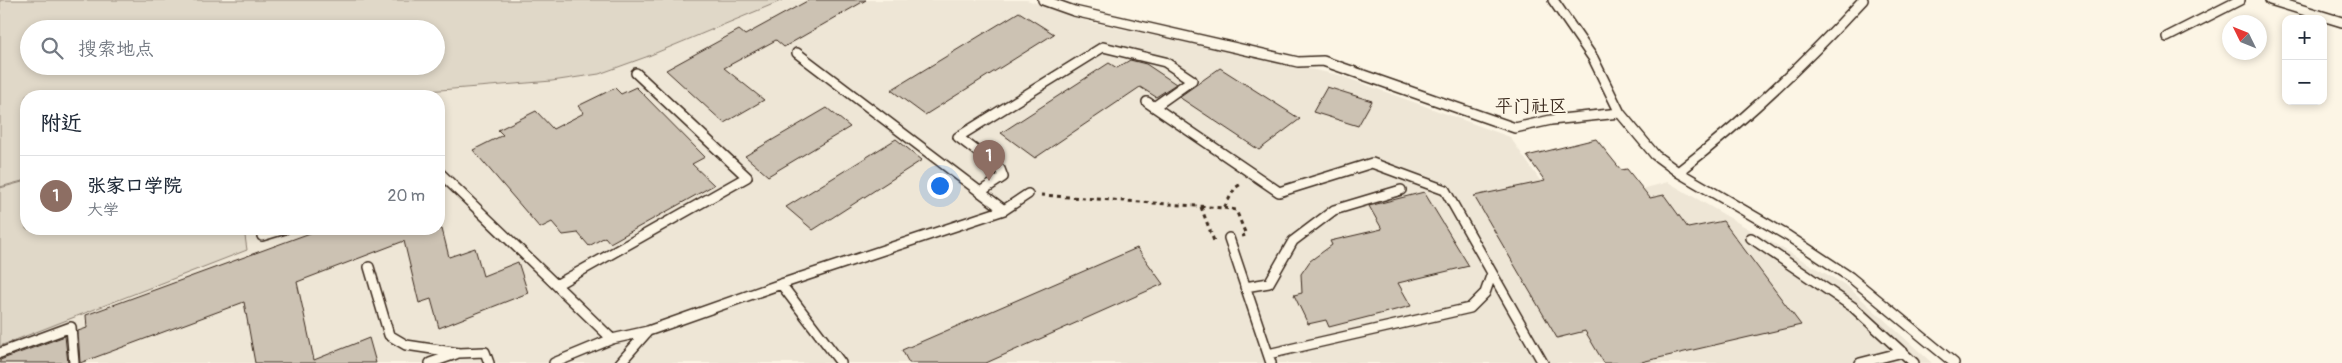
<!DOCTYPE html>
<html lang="zh">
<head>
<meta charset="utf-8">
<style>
	body { margin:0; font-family:Pangolin,"LXGW WenKai TC",sans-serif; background:#f6f6f7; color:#1f2937 }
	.controls { position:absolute; right:15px; top:15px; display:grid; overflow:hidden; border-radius:10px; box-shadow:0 2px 8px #0003 }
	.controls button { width:45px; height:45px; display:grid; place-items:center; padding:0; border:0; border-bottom:1px solid #e0e1e3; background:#fff; color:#1f2937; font:25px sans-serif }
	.compass { position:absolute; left:2222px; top:15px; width:45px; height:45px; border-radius:50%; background:#fff; box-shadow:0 2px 8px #0003; rotate:313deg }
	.you { position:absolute; left:939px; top:185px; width:18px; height:18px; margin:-12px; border:4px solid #fff; border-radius:50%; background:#1a73e8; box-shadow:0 0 0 8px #1a73e833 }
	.badge { display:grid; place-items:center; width:32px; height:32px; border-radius:50%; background:#d93025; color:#fff; font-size:16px; font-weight:700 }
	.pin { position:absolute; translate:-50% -41px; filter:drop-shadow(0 1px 2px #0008) }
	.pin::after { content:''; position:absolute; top:26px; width:18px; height:15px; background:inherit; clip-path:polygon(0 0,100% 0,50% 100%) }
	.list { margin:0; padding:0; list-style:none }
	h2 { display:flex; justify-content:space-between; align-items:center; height:65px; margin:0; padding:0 20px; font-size:21px }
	h2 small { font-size:16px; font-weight:400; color:#747a83 }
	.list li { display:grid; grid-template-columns:32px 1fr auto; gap:15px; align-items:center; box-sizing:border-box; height:80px; padding:0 20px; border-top:1px solid #e0e1e3 }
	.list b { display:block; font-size:19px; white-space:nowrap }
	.list p { margin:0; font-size:16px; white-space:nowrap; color:#747a83 }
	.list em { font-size:16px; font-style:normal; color:#747a83 }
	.icon { flex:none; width:28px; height:28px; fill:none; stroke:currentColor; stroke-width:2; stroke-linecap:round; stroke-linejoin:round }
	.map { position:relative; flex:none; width:2342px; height:363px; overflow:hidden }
	.search { position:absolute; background:#fff; box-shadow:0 2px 8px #0003; left:20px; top:20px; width:425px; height:55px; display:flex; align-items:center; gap:12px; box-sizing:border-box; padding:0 18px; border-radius:28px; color:#747a83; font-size:19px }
	.panel { position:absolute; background:#fff; box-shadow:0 2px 8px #0003; left:20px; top:90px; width:425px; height:145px; border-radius:20px }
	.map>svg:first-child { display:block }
</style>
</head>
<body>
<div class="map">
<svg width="2342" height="363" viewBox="0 0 2342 363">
	<rect width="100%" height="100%" fill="#fcf5e5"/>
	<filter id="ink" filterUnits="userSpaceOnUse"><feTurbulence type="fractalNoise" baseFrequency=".02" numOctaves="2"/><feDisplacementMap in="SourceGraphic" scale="10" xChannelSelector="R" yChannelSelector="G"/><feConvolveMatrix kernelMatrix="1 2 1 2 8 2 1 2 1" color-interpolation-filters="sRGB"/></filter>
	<g filter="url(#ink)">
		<path fill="#eee6d6" d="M783,0H1027L1093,23L1339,75L1510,137L1561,211L1668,182L1847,286L1932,363H0V187L26,180V229H439V96L391,95L552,81L599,74L646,57Z"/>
		<path fill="#e0d8c8" stroke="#8e8173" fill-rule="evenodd" d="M0,0H783L646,57L599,74L552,81L428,91L392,96H26V180L0,187ZM29,29H436V66H29Z
			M26,181V229H244L247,250L0,346V188Z"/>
		<path fill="#ccc2b3" stroke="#3b2a1e" d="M809,0H866L784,47L776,40L724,68L764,100L724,123L666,70L739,30L745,35Z
			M1019,12L1054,34L925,115L891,90Z
			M1130,60L1146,64L1176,84L1156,97L1140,87L1035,158L1001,133L1109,63L1117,68Z
			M1220,68L1300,119L1259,150L1179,97Z
			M636,87L705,157L692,164L714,185L610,243L605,237L589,246L578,233L563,235L552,222L540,228L473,150L503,135L498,130L536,111L553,129L584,113L578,106L615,88L621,94Z
			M1327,87L1372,101L1358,126L1313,112Z
			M827,108L850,127L768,176L745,156Z
			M896,139L922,160L813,230L786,207Z
			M1596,139L1621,170L1627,169L1650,198L1664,195L1688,228L1723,221L1801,325L1637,363H1604L1585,331L1557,338L1474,196L1545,181L1527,156Z
			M1424,192L1469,266L1398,283L1411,306L1329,327L1326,320L1308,324L1294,295L1302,293L1301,274L1310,261L1332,245L1330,241L1382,229L1369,206Z
			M321,229H442L449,257L475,248L483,276L518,262L528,293L439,328L431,299L419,303L404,241L297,282L314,360L369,338L376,363H255L244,302L80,363L78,331L87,328L86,315Z
			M1137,248L1163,284L986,363H909L902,350Z
			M65,336L68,363H0V360Z"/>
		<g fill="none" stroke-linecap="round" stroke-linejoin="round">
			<defs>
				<path id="lane" d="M1043,0L1074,11L1298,62L1323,61L1515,128L1551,120L1620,113L1655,155L1678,172L1788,236L1850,277L1954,363
					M1553,0L1593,58L1620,113
					M2270,0L2342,22
					M2167,37L2240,0
					M797,53L1004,210
					M1147,102L1279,192L1372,163L1445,190L1543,363
					M439,172L612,339
					M1678,172C1745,120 1806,62 1863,0
					M980,192L1003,177L1000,169L958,137L1103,47L1165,62L1192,80L1154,107
					M262,236L285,229
					M1229,238L1271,363
					M1751,238L1853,307L1914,363
					M369,267L389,335L406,345L459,353L485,352L489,363
					M781,284L841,363
					M556,285L747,177L636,73
					M1245,287L1269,283L1293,241L1334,210L1401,190
					M0,353L71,327L74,363
					M1268,354L1470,308L1485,293L1492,273
					M430,363L456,354
					M554,363L612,339L648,331L781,284L1004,210L1028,194
					M620,363L648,331
					M1860,363L1903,352"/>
			</defs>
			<use href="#lane" stroke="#3b2a1e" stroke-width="12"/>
			<path stroke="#3b2a1e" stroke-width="3" stroke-dasharray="4 4" stroke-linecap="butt" d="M1041,195L1224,208L1235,188L1241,184
				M1201,207L1214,241
				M1224,208L1236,210L1246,235L1242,236"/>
			<use href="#lane" stroke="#fcf5e5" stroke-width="9"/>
		</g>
	</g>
	<g text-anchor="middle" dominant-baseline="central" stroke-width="4" stroke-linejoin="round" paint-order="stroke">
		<g font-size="18" fill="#3b2a1e" stroke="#fcf5e5">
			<text x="1531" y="106">平门社区</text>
		</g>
	</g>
</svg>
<div class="controls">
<button>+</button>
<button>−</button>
</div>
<svg class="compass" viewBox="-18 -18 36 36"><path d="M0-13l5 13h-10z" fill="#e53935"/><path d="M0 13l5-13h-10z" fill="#747a83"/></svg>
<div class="you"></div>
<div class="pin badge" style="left:989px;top:181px;background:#8d6e63">1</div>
<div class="search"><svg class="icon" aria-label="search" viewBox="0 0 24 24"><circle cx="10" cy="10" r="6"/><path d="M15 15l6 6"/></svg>搜索地点</div>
<section class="panel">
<h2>附近<small></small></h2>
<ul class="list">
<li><span class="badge" style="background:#8d6e63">1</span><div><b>张家口学院</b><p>大学</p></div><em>20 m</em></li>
</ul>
</section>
</div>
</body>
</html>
